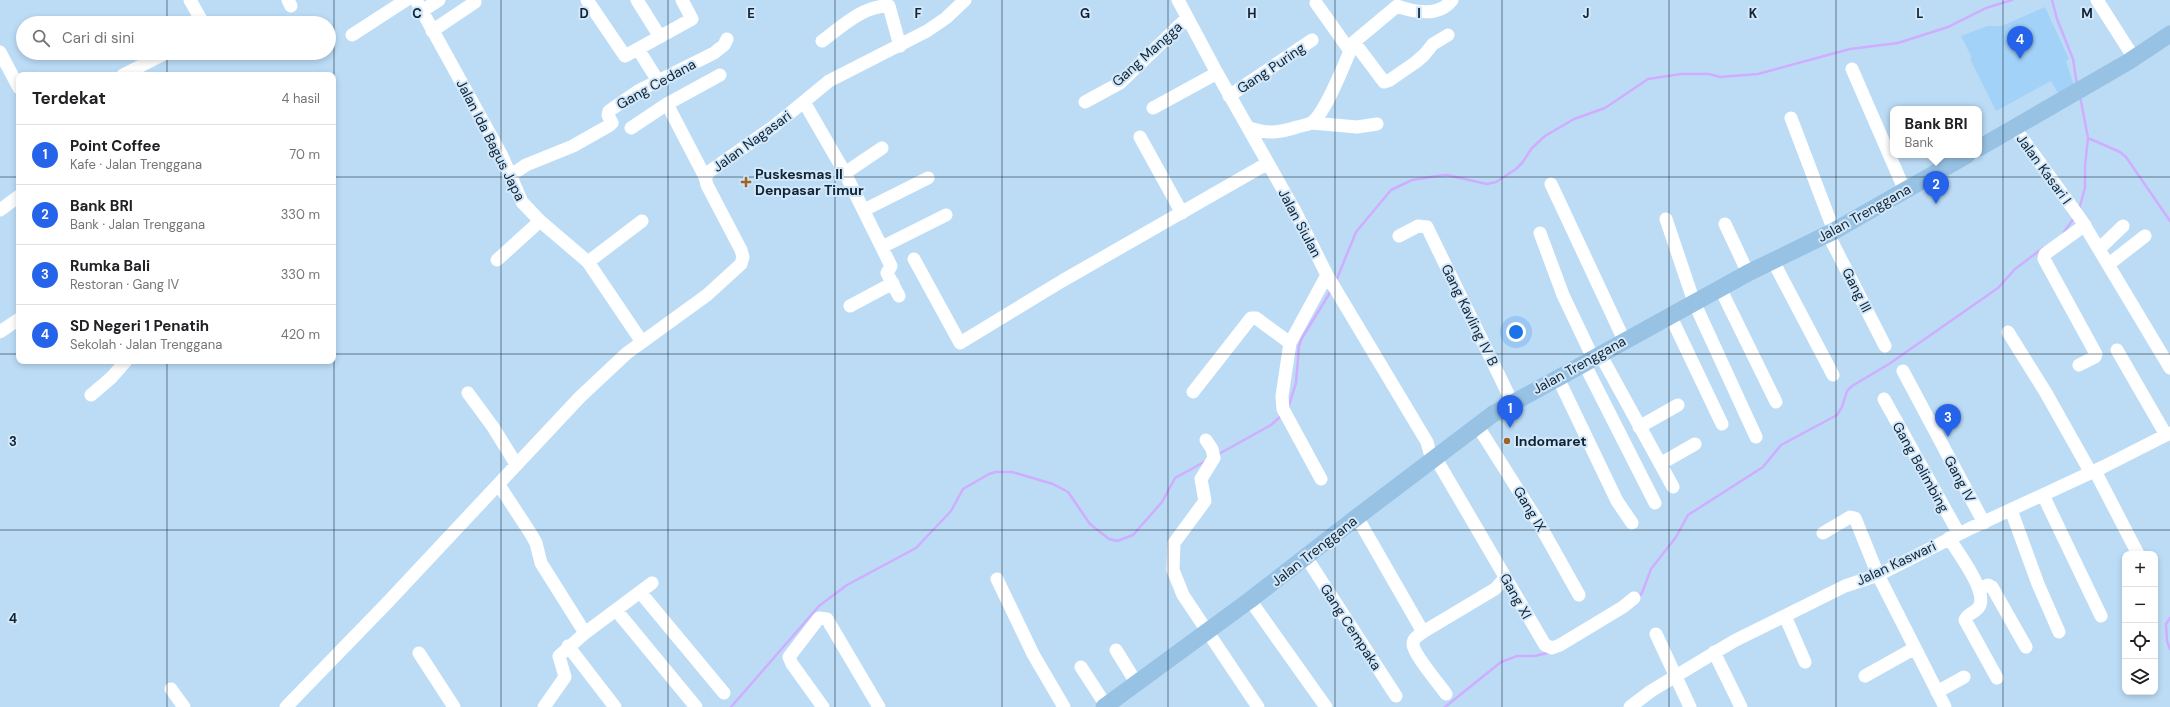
<!DOCTYPE html>
<html lang="id">
<head>
<meta charset="utf-8">
<style>
	body { margin:0; font-family:"DM Sans",sans-serif; background:#f6f6f6; color:#202124 }
	.controls { position:absolute; right:12px; bottom:12px; display:grid; overflow:hidden; border-radius:8px; box-shadow:0 2px 6px #0003 }
	.controls button { width:36px; height:36px; display:grid; place-items:center; padding:0; border:0; border-bottom:1px solid #e0e0e0; background:#fff; color:#202124; font:20px sans-serif }
	.you { position:absolute; left:1516px; top:332px; width:14px; height:14px; margin:-10px; border:3px solid #fff; border-radius:50%; background:#1a73e8; box-shadow:0 0 0 6px #1a73e833 }
	.badge { display:grid; place-items:center; width:26px; height:26px; border-radius:50%; background:#2563eb; color:#fff; font-size:13px; font-weight:700 }
	.pin { position:absolute; translate:-50% -33px; filter:drop-shadow(0 1px 2px #0008) }
	.pin::after { content:''; position:absolute; top:21px; width:14px; height:12px; background:inherit; clip-path:polygon(0 0,100% 0,50% 100%) }
	.popup { position:absolute; left:1890px; top:106px; width:92px; height:52px; box-sizing:border-box; display:grid; place-content:center; border-radius:8px; background:#fff; filter:drop-shadow(0 1px 3px #0005); font-size:13px; white-space:nowrap; color:#757577 }
	.popup b { font-size:15px; color:#202124 }
	.popup::after { content:''; position:absolute; left:50%; top:100%; margin-left:-8px; border:8px solid transparent; border-top-color:#fff }
	.list { margin:0; padding:0; list-style:none }
	h2 { display:flex; justify-content:space-between; align-items:center; height:52px; margin:0; padding:0 16px; font-size:17px }
	h2 small { font-size:13px; font-weight:400; color:#757577 }
	.list li { display:grid; grid-template-columns:26px 1fr auto; gap:12px; align-items:center; box-sizing:border-box; height:60px; padding:0 16px; border-top:1px solid #e0e0e0 }
	.list b { display:block; font-size:15px; white-space:nowrap }
	.list p { margin:0; font-size:13px; white-space:nowrap; color:#757577 }
	.list em { font-size:13px; font-style:normal; color:#757577 }
	.icon { flex:none; width:22px; height:22px; fill:none; stroke:currentColor; stroke-width:2; stroke-linecap:round; stroke-linejoin:round }
	.map { position:relative; flex:none; width:2170px; height:707px; overflow:hidden }
	.search { position:absolute; background:#fff; box-shadow:0 2px 6px #0003; left:16px; top:16px; width:320px; height:44px; display:flex; align-items:center; gap:10px; box-sizing:border-box; padding:0 14px; border-radius:22px; color:#757577; font-size:15px }
	.panel { position:absolute; background:#fff; box-shadow:0 2px 6px #0003; left:16px; top:72px; width:320px; height:292px; border-radius:8px }
	.map>svg:first-child { display:block }
</style>
</head>
<body>
<div class="map">
<svg width="2170" height="707" viewBox="0 0 2170 707">
	<rect width="100%" height="100%" fill="#bcdcf6"/>
	<path fill="#a2d2f8" d="M2045,7L2069,59L2066,61L2074,85L2058,93L2051,81L1996,111L1970,59L1972,58L1961,36L1987,26H2002Z"/>
	<g fill="none" stroke-linecap="round" stroke-linejoin="round">
		<path stroke="#cfadff" stroke-width="2.5" d="M2052,0L2057,19L2073,59L2077,85
			M2088,138L2120,152L2126,157L2170,221
			M2079,209L2085,188V166L2088,138L2080,96
			M2064,232L2074,218
			M1336,281L1356,232L1391,190L1412,180L1437,176L1447,175L1487,184L1496,182L1516,169L1522,163L1532,148L1545,136L1574,119L1605,108L1648,79L1681,74H1709L1720,77L1758,74L1850,49L1898,43L1948,27L1986,8L2012,0
			M1288,408L1296,383L1299,346L1302,338L1331,291
			M1217,455L1271,425L1281,416
			M1637,598L1642,593L1651,569L1676,537L1688,515L1763,467L1781,445L1837,415L1842,407L1847,391L1852,386L1889,364L1998,288L2015,269L2043,248
			M2170,618L2166,624L2167,641L2170,649
			M731,707L819,606L847,585L916,548L951,511L963,489L989,474L996,472H1012L1053,484L1068,492L1090,524L1109,539L1117,541L1133,535L1162,502L1175,478L1206,461
			M1445,707L1501,662L1517,656H1535L1551,652"/>
		<path stroke="#fff" stroke-width="13" d="M190,0L203,23
			M288,0L291,6
			M416,0L502,156L522,202L540,221L588,262L642,342
			M587,0L625,56L692,19L682,0
			M637,0L660,37
			M1178,0L1217,73L1295,211L1327,275L1427,442L1432,460
			M2097,0L2134,58
			M1316,3L1350,51
			M422,11L439,0
			M432,31L475,2
			M352,35L406,0
			M822,41C841,27 864,5 889,6L900,46
			M1354,42L1397,6C1414,12 1439,17 1452,0
			M638,49L658,81
			M0,52L19,88
			M1852,69L1905,191
			M123,75L166,53
			M1229,96L1312,40
			M804,102L845,173L891,266L887,273L899,296
			M1085,102L1120,83L1187,18
			M667,104L720,75
			M1153,108L1217,73
			M1791,118L1834,231
			M1312,123L1357,127L1377,124
			M2014,127L2082,221L2170,368
			M631,128L667,104L705,177
			M1249,128C1267,134 1279,133 1297,127C1301,126 1307,125 1311,123C1326,114 1346,59 1354,42L1384,82L1390,80L1416,62L1424,55L1433,44L1448,35
			M1140,137L1182,213
			M845,173L882,148
			M511,175L526,165L573,146L610,125L612,123L608,115L609,111L638,91L714,53L724,45L727,39
			M1551,184L1624,340
			M0,210L19,196
			M864,210L928,178
			M1666,219L1694,302L1756,437
			M1725,224L1748,273
			M1540,233L1563,295L1593,358
			M1828,234L1885,346
			M1399,236L1418,226L1427,227L1512,402
			M882,247L946,215
			M2100,248L2123,226
			M914,259L960,343L1062,281L1268,163
			M497,260L540,221
			M1773,261L1833,375
			M588,262L642,221
			M2109,264L2145,236
			M1720,288L1776,402
			M850,306L893,283
			M1670,315L1722,424
			M0,332L19,319
			M2008,332L2046,393L2091,473
			M1290,343L1282,396L1283,409L1321,479
			M2117,350L2166,435
			M1600,354L1673,487
			M1584,363L1655,503
			M2079,365L2095,357L2096,354L2044,259L2045,254L2085,225
			M1903,371L1984,523
			M1558,378L1617,501L1632,523
			M1193,392L1251,318H1256L1290,343L1327,275
			M468,393L493,427L516,464
			M91,395L111,378L126,361
			M1884,399L1959,534
			M1477,425L1537,520L1579,595
			M1639,427L1678,405
			M1206,440L1212,449L1214,458L1201,479L1205,501L1174,543L1173,570L1183,595L1258,707
			M1435,457L1545,645L1552,648L1560,645L1623,607L1634,598
			M1660,464L1695,444
			M2095,471L2138,554
			M499,485L531,534L536,543L541,563L585,633L559,656L565,677L544,707
			M2043,495L2101,616
			M2011,510L2038,584L2059,632
			M1357,517L1423,632
			M1823,533L1850,517L1855,518L1878,575L1945,707
			M1949,538C1958,553 1986,589 1980,605C1977,613 1968,612 1965,620L1997,678
			M1306,557L1396,696
			M997,579L1033,654L1064,707
			M1979,589L1988,585L1992,587L2026,647
			M640,592L724,693
			M1250,600L1326,707
			M616,610L696,707
			M1785,616L1805,662
			M585,633L652,583
			M1656,634L1690,707
			M568,646L615,707
			M1116,650L1137,684
			M1714,652L1741,707
			M419,653L454,707
			M1081,667L1107,707
			M1865,676L1915,648
			M171,689L184,707
			M1937,692L1964,677
			M1446,694C1440,685 1413,654 1413,644C1413,638 1419,635 1423,632L1495,589L1505,578
			M286,707L387,603L580,397L627,353L707,295L741,264L743,257L741,250L707,185L705,177L710,171L773,127L829,81L927,31L946,18L965,0
			M823,707L792,664L789,657L819,618L827,619L879,707
			M1630,707L1651,691L1734,641L1845,586L1878,575L1971,528L2103,467L2170,433"/>
		<path stroke="#97c2e4" stroke-width="17" d="M1979,148L2128,62L2170,34
			M1104,707L1250,600L1357,517L1493,414L1748,273L1834,231L1967,155"/>
	</g>
	<path fill="none" stroke="#0f2434" stroke-width="1" stroke-opacity="0.55" d="M167,0V23M334,0V707M501,0V707M668,0V707M835,0V707M1002,0V707M1168,0V707M1335,0V707M1502,0V707M1669,0V707M1836,0V707M2003,0V707M167,53V75M0,177H19M333,177H2170M0,354H19M333,354H2170M167,361V707M0,530H2170"/>
	<g fill="#9f6325" stroke="#d2e7f9" stroke-width="1.5">
		<path d="M744 176h4v4h4v4h-4v4h-4v-4h-4v-4h4z"/>
		<circle cx="1507" cy="441" r="4"/>
	</g>
	<g text-anchor="middle" dominant-baseline="central" stroke-width="4" stroke-linejoin="round" paint-order="stroke">
		<g font-size="14" fill="#0f2434" stroke="#d2e7f9">
			<text transform="translate(1147 54) rotate(-42)">Gang Mangga</text>
			<text transform="translate(1271 68) rotate(-34)">Gang Puring</text>
			<text transform="translate(656 84) rotate(-29)">Gang Cedana</text>
			<text transform="translate(491 140) rotate(63)">Jalan Ida Bagus Japa</text>
			<text transform="translate(752 141) rotate(-36)">Jalan Nagasari</text>
			<text transform="translate(2044 169) rotate(54)">Jalan Kasari I</text>
			<text transform="translate(1864 213) rotate(-29)">Jalan Trenggana</text>
			<text transform="translate(1300 223) rotate(62)">Jalan Siulan</text>
			<text transform="translate(1857 290) rotate(63)">Gang III</text>
			<text transform="translate(1470 315) rotate(64)">Gang Kavling IV B</text>
			<text transform="translate(1579 365) rotate(-29)">Jalan Trenggana</text>
			<text transform="translate(1921 467) rotate(61)">Gang Belimbing</text>
			<text transform="translate(1960 479) rotate(62)">Gang IV</text>
			<text transform="translate(1530 509) rotate(59)">Gang IX</text>
			<text transform="translate(1314 551) rotate(-38)">Jalan Trenggana</text>
			<text transform="translate(1896 563) rotate(-25)">Jalan Kaswari</text>
			<text transform="translate(1516 596) rotate(61)">Gang XI</text>
			<text transform="translate(1351 627) rotate(57)">Gang Cempaka</text>
		</g>
		<g font-size="14" font-weight="bold" fill="#0f2434" stroke="#d2e7f9" text-anchor="start">
			<text x="755" y="174">Puskesmas II<tspan x="755" dy="16">Denpasar Timur</tspan></text>
			<text x="1515" y="441">Indomaret</text>
		</g>
	</g>
	<g font-size="13" text-anchor="middle" font-weight="bold" fill="#0f2434" stroke="#d2e7f9" stroke-width="4" stroke-linejoin="round" paint-order="stroke">
		<text x="417" y="18">C</text>
		<text x="584" y="18">D</text>
		<text x="751" y="18">E</text>
		<text x="918" y="18">F</text>
		<text x="1085" y="18">G</text>
		<text x="1252" y="18">H</text>
		<text x="1419" y="18">I</text>
		<text x="1586" y="18">J</text>
		<text x="1753" y="18">K</text>
		<text x="1920" y="18">L</text>
		<text x="2087" y="18">M</text>
		<text x="13" y="446">3</text>
		<text x="13" y="623">4</text>
	</g>
</svg>
<div class="controls">
<button>+</button>
<button>−</button>
<button><svg class="icon" aria-label="locate" viewBox="0 0 24 24"><circle cx="12" cy="12" r="6"/><path d="M12 2v4M12 18v4M2 12h4M18 12h4"/></svg></button>
<button><svg class="icon" aria-label="layers" viewBox="0 0 24 24"><path d="M12 4l9 5-9 5-9-5zM3 14l9 5 9-5"/></svg></button>
</div>
<div class="you"></div>
<div class="pin badge" style="left:1510px;top:428px">1</div>
<div class="pin badge" style="left:1936px;top:204px">2</div>
<div class="popup"><b>Bank BRI</b>Bank</div>
<div class="pin badge" style="left:1948px;top:437px">3</div>
<div class="pin badge" style="left:2020px;top:59px">4</div>
<div class="search"><svg class="icon" aria-label="search" viewBox="0 0 24 24"><circle cx="10" cy="10" r="6"/><path d="M15 15l6 6"/></svg>Cari di sini</div>
<section class="panel">
<h2>Terdekat<small>4 hasil</small></h2>
<ul class="list">
<li><span class="badge">1</span><div><b>Point Coffee</b><p>Kafe · Jalan Trenggana</p></div><em>70 m</em></li>
<li><span class="badge">2</span><div><b>Bank BRI</b><p>Bank · Jalan Trenggana</p></div><em>330 m</em></li>
<li><span class="badge">3</span><div><b>Rumka Bali</b><p>Restoran · Gang IV</p></div><em>330 m</em></li>
<li><span class="badge">4</span><div><b>SD Negeri 1 Penatih</b><p>Sekolah · Jalan Trenggana</p></div><em>420 m</em></li>
</ul>
</section>
</div>
</body>
</html>
